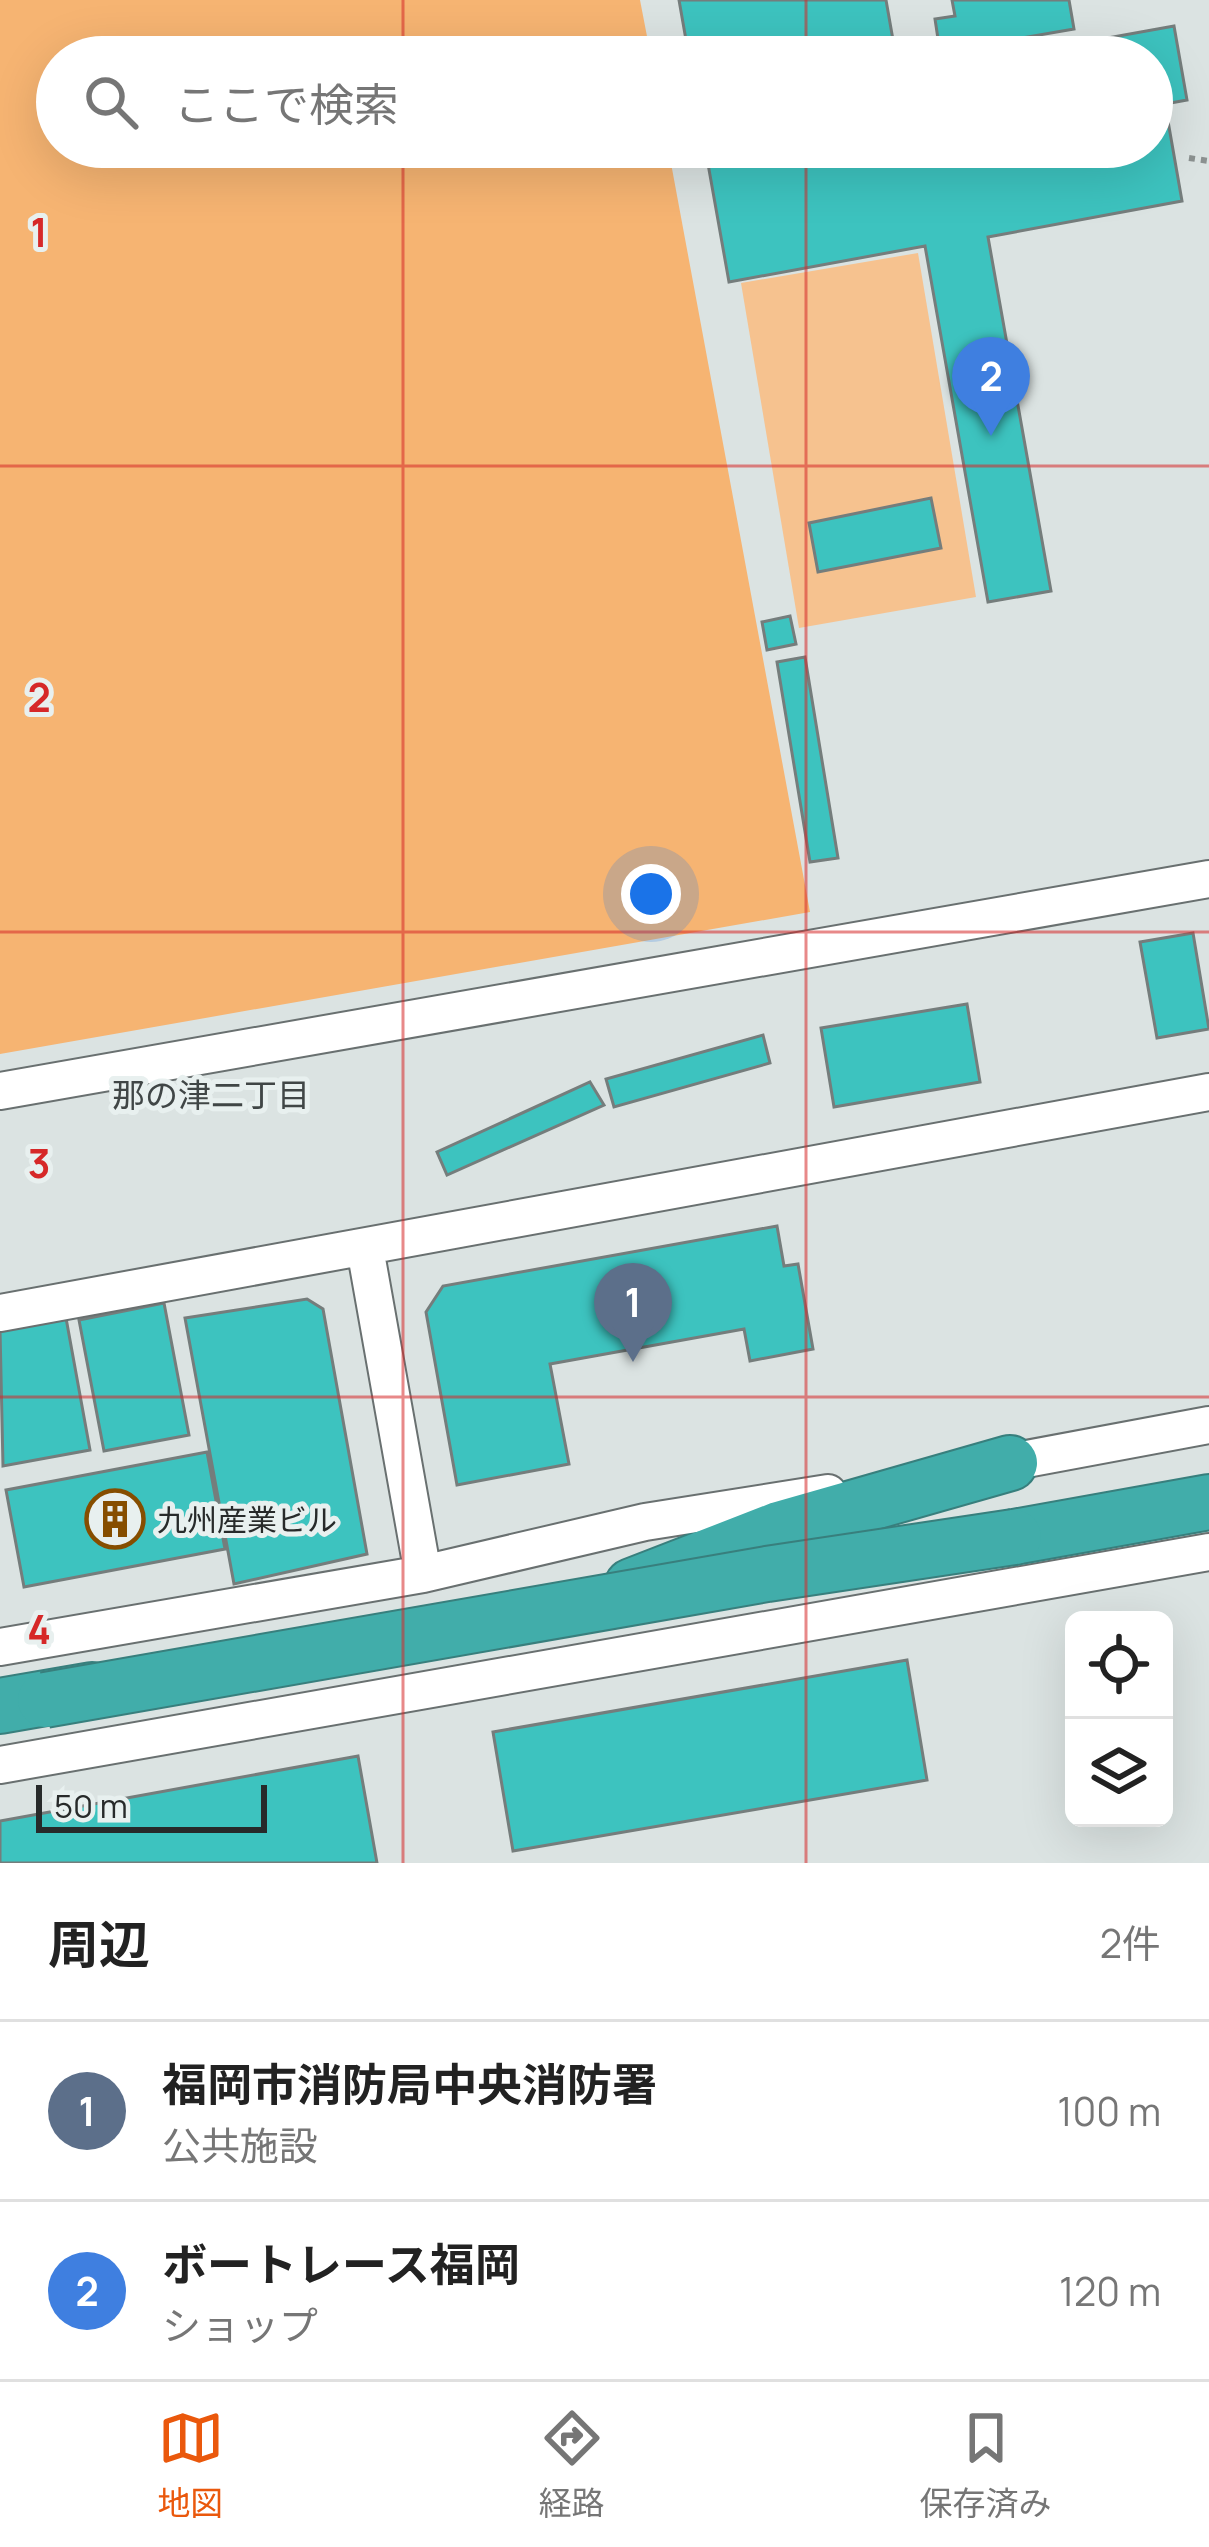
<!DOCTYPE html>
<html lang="ja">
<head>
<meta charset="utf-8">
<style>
	body { margin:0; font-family:Manrope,"Noto Sans JP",sans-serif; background:#f2f2f2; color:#222 }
	.controls { position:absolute; right:36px; bottom:36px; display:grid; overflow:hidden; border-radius:18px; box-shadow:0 12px 48px #0002 }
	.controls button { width:108px; height:108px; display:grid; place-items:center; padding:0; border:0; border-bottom:3px solid #e0e0e0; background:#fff; color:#222; font:60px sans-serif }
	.scale { position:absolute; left:36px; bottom:30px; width:231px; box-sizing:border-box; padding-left:12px; border:6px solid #272a2a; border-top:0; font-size:33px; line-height:42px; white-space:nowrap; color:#272a2a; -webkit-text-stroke:9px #e8f0ef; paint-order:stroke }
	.you { position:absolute; left:651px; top:894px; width:42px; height:42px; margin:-30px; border:9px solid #fff; border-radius:50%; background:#1a73e8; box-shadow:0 0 0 18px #1a73e833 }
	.badge { display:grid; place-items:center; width:78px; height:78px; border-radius:50%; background:#ea580c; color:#fff; font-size:39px; font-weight:700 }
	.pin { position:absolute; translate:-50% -99px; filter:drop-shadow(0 3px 6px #0008) }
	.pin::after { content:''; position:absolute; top:63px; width:42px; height:36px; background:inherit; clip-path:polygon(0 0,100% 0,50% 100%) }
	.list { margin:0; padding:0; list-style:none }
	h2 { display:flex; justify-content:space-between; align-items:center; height:156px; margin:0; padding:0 48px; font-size:51px }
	h2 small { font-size:39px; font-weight:400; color:#767676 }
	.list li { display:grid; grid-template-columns:78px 1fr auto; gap:36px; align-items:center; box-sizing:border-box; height:180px; padding:0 48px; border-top:3px solid #e0e0e0 }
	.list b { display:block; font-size:45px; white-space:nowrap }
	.list p { margin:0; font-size:39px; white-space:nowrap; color:#767676 }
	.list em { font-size:39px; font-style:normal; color:#767676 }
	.icon { flex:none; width:66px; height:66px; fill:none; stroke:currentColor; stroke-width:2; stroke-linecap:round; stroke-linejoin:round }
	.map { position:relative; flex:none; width:1209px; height:1863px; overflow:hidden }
	.search { position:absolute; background:#fff; box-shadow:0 12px 48px #0002; left:36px; right:36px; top:36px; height:132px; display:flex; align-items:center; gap:30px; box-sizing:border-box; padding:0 42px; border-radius:66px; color:#767676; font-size:45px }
	.sheet { height:516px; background:#fff }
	nav { display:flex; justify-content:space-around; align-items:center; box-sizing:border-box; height:168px; border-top:3px solid #e0e0e0; background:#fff; font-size:33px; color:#767676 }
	nav a { display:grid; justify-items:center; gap:6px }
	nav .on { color:#ea580c }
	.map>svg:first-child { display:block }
</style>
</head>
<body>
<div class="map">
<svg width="1209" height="1863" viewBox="0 0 1209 1863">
	<rect width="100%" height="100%" fill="#dbe3e2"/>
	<path fill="#f6c28f" d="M918,253L976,597L799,628L741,283Z"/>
	<path fill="#f6b472" d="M0,0H640L651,57H57V147H668L810,912L0,1054Z"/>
	<path fill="#3dc3bf" stroke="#757d7c" stroke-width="3" d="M679,0H886L896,57H689Z
		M952,0H1069L1074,29L940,52L935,19L955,16Z
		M1174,26L1187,100L1165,104L1182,201L988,237L1051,591L988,602L925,246L729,282L705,147H1152V57H1002Z
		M931,498L941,548L818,572L809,523Z
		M790,616L796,644L767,650L762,622Z
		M805,657L838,858L810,862L777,662Z
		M1193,933L1209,1029L1157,1038L1140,942Z
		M967,1004L980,1082L834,1107L821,1028Z
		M763,1035L770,1063L614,1107L606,1079Z
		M590,1082L604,1105L447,1175L437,1152Z
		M777,1226L784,1266L798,1264L813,1349L750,1361L744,1329L550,1364L569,1464L457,1485L426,1312L443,1286Z
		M307,1299L323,1309L367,1554L234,1584L185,1318Z
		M164,1303L189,1435L104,1451L79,1320Z
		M66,1318L90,1450L3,1466L0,1330Z
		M207,1452L225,1549L24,1587L6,1490Z
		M907,1660L927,1780L513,1851L493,1732Z
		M358,1756L377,1863H0V1821Z"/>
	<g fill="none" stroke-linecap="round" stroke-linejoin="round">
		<defs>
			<path id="tertiary" d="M0,1091L1209,879
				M365,1248L423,1574
				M0,1313L1209,1092
				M989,1466L1209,1425
				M0,1647L423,1574L645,1522L828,1493
				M0,1765L1209,1552"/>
			<path id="motorway" d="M1014,1537L1209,1502
				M632,1586L779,1529L1010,1463
				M0,1706L92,1690"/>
		</defs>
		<use href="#tertiary" stroke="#697070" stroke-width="40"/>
		<use href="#motorway" stroke="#387f7d" stroke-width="58"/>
		<path stroke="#8b9190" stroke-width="6" stroke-dasharray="6 6" stroke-linecap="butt" d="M1189,158L1209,161"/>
		<use href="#tertiary" stroke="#fff" stroke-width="36"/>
		<use href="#motorway" stroke="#41adaa" stroke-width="54"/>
		<defs>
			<path id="motorway-bridge" d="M45,1700L767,1574L1014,1537"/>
		</defs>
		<use href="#motorway-bridge" stroke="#387f7d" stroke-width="58" stroke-linecap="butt"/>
		<use href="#motorway-bridge" stroke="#41adaa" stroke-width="54"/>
	</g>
	<path fill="none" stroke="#d62828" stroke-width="3" stroke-opacity="0.55" d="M403,0V57M806,0V57M403,147V1863M806,147V1863M0,466H1209M0,932H1209M0,1397H1209"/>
	<defs>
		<symbol id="building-ring" viewBox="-11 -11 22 22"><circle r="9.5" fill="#e8f0ef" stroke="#864e00" stroke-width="1.5"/><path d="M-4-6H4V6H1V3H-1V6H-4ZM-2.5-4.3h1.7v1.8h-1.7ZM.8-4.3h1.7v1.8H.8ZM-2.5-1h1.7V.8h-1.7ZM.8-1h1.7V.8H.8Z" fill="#864e00"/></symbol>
	</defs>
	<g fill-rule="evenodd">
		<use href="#building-ring" x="82" y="1486" width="66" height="66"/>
	</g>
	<g text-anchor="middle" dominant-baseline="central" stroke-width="10" stroke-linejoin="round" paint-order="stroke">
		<g font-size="30" fill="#272a2a" stroke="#e8f0ef" text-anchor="start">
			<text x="157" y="1519">九州産業ビル</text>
		</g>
		<g font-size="33" fill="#404646" stroke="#e8f0ef">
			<text x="211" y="1094">那の津二丁目</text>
		</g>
	</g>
	<g font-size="39" text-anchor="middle" font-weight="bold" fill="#d62828" stroke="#e8f0ef" stroke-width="10" stroke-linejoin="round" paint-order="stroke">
		<text x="39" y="247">1</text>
		<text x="39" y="712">2</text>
		<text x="39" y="1178">3</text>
		<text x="39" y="1644">4</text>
	</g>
</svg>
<div class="controls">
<button><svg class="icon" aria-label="locate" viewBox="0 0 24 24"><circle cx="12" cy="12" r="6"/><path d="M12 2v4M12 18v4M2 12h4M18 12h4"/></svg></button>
<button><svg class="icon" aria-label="layers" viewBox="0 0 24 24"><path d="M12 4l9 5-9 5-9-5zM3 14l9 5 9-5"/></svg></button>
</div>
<div class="scale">50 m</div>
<div class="you"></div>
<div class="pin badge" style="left:633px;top:1362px;background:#5c6f8a">1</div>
<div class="pin badge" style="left:991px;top:436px;background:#3f7fe0">2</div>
<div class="search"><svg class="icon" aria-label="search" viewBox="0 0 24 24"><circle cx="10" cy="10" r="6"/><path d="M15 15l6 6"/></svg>ここで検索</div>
</div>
<section class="sheet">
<h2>周辺<small>2件</small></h2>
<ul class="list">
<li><span class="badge" style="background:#5c6f8a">1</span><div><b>福岡市消防局中央消防署</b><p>公共施設</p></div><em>100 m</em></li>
<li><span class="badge" style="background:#3f7fe0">2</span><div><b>ボートレース福岡</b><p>ショップ</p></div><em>120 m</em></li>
</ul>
</section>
<nav>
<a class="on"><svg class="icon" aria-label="map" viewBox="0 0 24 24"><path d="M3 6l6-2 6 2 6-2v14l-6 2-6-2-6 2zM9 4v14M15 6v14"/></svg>地図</a>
<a><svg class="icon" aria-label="directions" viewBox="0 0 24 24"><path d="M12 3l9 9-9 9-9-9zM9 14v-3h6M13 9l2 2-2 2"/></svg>経路</a>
<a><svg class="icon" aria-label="saved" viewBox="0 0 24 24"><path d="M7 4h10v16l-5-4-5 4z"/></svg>保存済み</a>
</nav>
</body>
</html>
